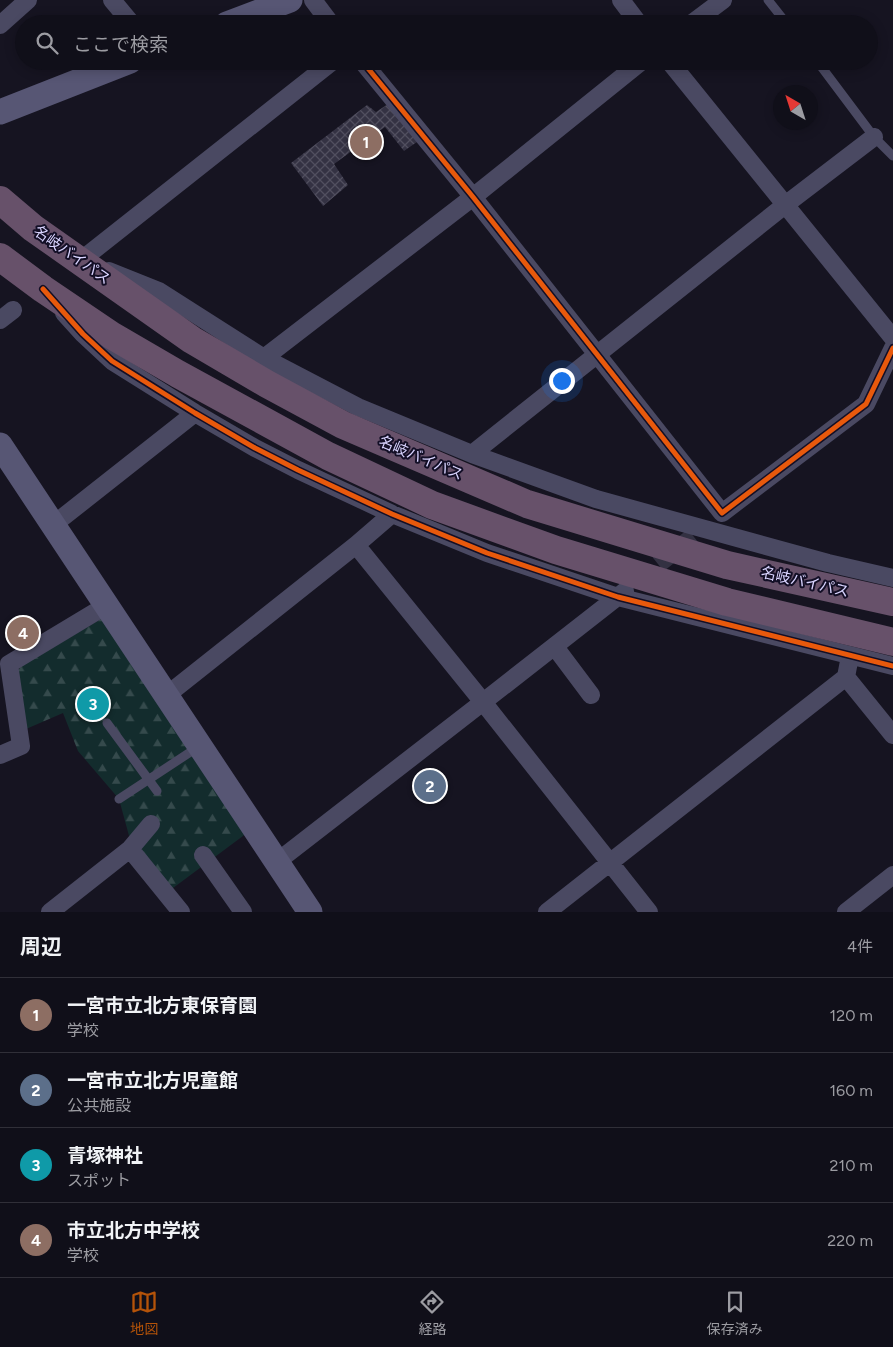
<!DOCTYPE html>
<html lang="ja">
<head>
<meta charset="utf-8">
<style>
	body { margin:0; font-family:Figtree,"Noto Sans JP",sans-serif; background:#191822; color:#f1f3f6 }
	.compass { position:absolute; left:773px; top:85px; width:45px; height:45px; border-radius:50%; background:#100f19; box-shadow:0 2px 12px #0003; rotate:321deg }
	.you { position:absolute; left:561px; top:380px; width:18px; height:18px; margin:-12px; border:4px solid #fff; border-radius:50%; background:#1a73e8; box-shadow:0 0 0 8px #1a73e833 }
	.badge { display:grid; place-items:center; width:32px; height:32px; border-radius:50%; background:#b45309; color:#fff; font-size:16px; font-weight:700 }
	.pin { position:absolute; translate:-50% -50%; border:2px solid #fff; box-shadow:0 1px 5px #0006 }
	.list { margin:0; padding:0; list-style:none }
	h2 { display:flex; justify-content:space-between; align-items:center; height:65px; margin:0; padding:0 20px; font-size:21px }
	h2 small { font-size:16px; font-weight:400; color:#9c9ca2 }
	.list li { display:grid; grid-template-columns:32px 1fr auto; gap:15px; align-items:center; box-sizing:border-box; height:75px; padding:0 20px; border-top:1px solid #302f38 }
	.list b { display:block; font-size:19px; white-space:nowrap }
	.list p { margin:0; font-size:16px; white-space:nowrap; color:#9c9ca2 }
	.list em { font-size:16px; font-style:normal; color:#9c9ca2 }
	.icon { flex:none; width:28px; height:28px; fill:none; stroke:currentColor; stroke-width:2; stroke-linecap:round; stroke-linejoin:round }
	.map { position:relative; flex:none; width:893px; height:912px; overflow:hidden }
	.search { position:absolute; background:#100f19; box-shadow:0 2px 12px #0003; left:15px; right:15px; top:15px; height:55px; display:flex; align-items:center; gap:12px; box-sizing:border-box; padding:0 18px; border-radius:28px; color:#9c9ca2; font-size:19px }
	.sheet { height:365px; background:#100f19 }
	nav { display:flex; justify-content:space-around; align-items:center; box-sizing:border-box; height:70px; border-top:1px solid #302f38; background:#100f19; font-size:14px; color:#9c9ca2 }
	nav a { display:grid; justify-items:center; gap:2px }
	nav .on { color:#b45309 }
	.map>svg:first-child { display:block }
</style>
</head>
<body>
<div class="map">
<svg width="893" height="912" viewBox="0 0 893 912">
	<defs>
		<pattern id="forest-firs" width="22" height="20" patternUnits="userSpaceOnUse" patternTransform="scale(1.25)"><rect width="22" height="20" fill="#132c2d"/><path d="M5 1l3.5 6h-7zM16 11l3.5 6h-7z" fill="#354a4c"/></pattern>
		<pattern id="building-cross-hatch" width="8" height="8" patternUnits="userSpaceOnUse" patternTransform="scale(1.25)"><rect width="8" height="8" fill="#343243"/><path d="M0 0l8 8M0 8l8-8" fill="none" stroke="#514f5f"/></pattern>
	</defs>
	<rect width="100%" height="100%" fill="#161421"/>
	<path fill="url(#forest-firs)" d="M101,619L247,833L169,891L131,843L119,799L78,751L63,713L26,729L17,673L21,666Z"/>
	<path fill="url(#building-cross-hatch)" d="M394,100L424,137L404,151L385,127L334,164L348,185L323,206L291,163L367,105L376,112Z"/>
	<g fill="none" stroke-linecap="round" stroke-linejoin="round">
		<path stroke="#333142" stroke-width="18" stroke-dasharray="18 9" stroke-linecap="butt" d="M637,581L695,535"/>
		<path stroke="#4a4962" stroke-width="9" d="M768,0L787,24
			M817,61L874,137L893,156
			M107,723L157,791
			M119,799L198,747"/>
		<path stroke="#4a4962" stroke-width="18" d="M112,0L132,24
			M313,0L331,24
			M621,0L639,24
			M691,24L723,0
			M0,25L28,0
			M362,61L473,197L722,513L866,404L893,348
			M669,61L893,338
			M80,261L333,61
			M109,271L159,291L264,358L358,407L472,454L596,499L828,563L893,578
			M64,313L83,334L112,361L195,413L255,448L298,470L392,514L487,553L618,597L893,666
			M0,320L13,310
			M264,358L473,197L642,61
			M472,454L785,205L874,137
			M53,525L195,413
			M356,545L483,702L649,912
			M555,647L591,695
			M846,677L893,735
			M167,695L356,545L392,514
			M0,755L21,746L9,664L107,605
			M130,849L151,824
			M203,855L243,912
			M278,861L483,702L625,591
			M50,912L130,849L181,912
			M547,912L846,677L850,656
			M846,912L893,875"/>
		<path stroke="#575674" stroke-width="25" d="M227,24L290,0
			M0,112L130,61
			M0,445L310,912"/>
		<path stroke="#67516a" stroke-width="28" d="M0,200L33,228L192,340L267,384L343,425L527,504L727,565L893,602
			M0,257L43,289L111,335L178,374L328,456L432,505L556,550L727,602L893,642"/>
		<defs>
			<path id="cycleway" d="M362,61L473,197L722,513L866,404L893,348
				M43,289L83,334L112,361L195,413L255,448L298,470L392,514L487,553L618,597L893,666"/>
		</defs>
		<use href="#cycleway" stroke="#130f26" stroke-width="8"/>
		<use href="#cycleway" stroke="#e8590c" stroke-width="5"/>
	</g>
	<g text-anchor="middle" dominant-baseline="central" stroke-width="4" stroke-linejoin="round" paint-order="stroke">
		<g font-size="15" fill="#d9d4ff" stroke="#130f26">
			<text transform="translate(72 255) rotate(35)">名岐バイパス</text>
			<text transform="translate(421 458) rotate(23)">名岐バイパス</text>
			<text transform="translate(805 582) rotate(13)">名岐バイパス</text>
		</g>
	</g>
</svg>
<svg class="compass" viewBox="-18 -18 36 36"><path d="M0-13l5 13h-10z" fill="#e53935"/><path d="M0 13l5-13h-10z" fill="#9c9ca2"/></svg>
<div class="you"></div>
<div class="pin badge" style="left:366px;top:142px;background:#8d6e63">1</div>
<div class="pin badge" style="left:430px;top:786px;background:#5c6f8a">2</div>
<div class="pin badge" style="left:93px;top:704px;background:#0f9aa8">3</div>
<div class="pin badge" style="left:23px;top:633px;background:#8d6e63">4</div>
<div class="search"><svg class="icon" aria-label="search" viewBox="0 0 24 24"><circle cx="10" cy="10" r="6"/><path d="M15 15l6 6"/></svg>ここで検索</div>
</div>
<section class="sheet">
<h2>周辺<small>4件</small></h2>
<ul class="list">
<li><span class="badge" style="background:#8d6e63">1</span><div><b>一宮市立北方東保育園</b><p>学校</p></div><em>120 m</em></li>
<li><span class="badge" style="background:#5c6f8a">2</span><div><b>一宮市立北方児童館</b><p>公共施設</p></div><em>160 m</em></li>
<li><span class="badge" style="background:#0f9aa8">3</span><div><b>青塚神社</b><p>スポット</p></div><em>210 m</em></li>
<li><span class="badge" style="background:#8d6e63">4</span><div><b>市立北方中学校</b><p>学校</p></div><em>220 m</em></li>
</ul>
</section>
<nav>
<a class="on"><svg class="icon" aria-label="map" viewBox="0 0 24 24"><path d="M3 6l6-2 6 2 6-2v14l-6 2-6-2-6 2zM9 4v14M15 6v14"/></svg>地図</a>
<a><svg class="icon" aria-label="directions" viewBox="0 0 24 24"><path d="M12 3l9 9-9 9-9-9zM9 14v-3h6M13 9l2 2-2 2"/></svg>経路</a>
<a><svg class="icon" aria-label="saved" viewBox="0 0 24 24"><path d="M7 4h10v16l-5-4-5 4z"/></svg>保存済み</a>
</nav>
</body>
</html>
